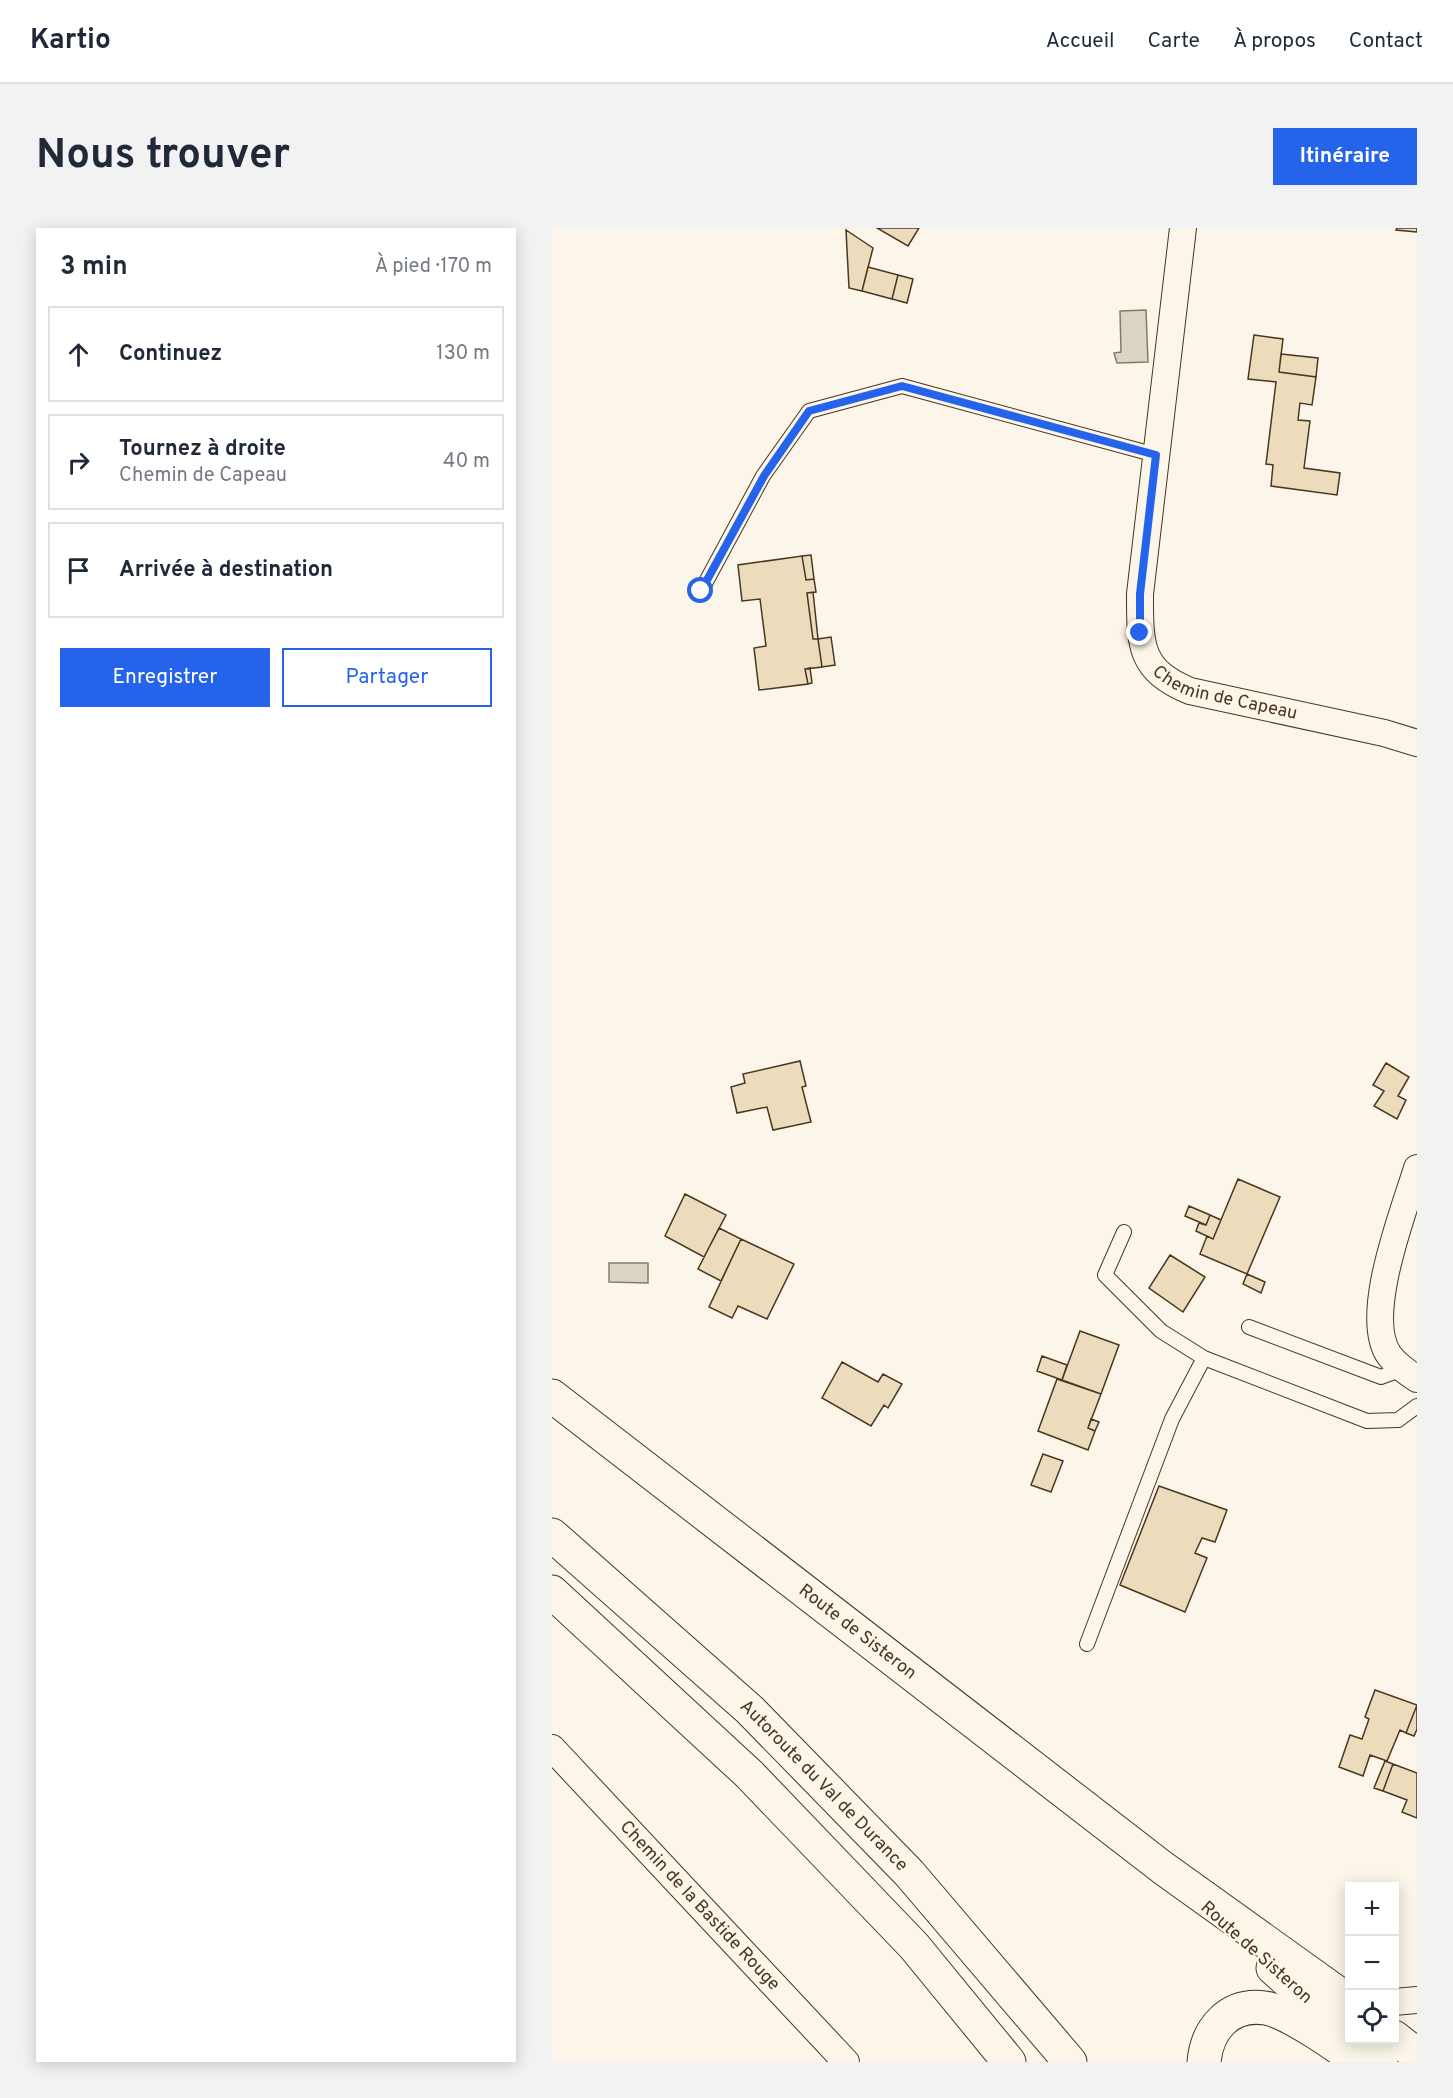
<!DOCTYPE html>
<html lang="fr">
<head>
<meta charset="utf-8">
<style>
	body { margin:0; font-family:Overpass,sans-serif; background:#f2f2f3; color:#1f2937 }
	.controls { position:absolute; right:18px; bottom:18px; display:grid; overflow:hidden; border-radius:0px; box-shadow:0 3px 15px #0003 }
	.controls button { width:54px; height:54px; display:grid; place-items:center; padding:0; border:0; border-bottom:2px solid #e0e1e3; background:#fff; color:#1f2937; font:30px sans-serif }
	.stop { position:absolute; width:18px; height:18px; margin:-14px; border:4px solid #2563eb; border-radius:50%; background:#fff }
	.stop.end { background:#2563eb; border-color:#fff; box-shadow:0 2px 6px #0008 }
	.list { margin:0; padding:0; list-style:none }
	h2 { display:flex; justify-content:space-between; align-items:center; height:78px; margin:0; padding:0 24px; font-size:26px }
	h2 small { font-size:20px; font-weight:400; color:#747a83 }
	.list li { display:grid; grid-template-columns:39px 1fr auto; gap:18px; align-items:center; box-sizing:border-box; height:96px; margin:0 12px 12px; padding:0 12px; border:2px solid #e0e1e3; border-radius:0px }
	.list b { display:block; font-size:22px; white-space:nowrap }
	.list p { margin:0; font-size:20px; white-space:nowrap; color:#747a83 }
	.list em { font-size:20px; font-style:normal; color:#747a83 }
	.actions { display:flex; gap:12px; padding:18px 24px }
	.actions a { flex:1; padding:14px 0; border:2px solid #2563eb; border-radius:0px; text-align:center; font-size:21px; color:#2563eb }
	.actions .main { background:#2563eb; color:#fff }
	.icon { flex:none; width:33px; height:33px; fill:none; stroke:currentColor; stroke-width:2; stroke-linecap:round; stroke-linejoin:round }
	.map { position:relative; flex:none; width:865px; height:1834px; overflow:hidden; border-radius:0px }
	header { display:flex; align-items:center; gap:36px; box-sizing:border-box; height:84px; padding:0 30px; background:#fff; border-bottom:2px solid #e0e1e3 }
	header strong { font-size:28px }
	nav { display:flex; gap:33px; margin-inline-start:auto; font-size:21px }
	.intro { display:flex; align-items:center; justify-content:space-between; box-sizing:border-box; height:144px; padding:0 36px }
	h1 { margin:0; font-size:42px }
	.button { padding:15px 27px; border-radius:0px; background:#2563eb; color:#fff; font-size:21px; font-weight:700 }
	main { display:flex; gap:36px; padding:0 36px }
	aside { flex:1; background:#fff; border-radius:0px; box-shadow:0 3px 15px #0003 }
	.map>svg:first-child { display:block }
</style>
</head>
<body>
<header>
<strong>Kartio</strong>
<nav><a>Accueil</a><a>Carte</a><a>À propos</a><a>Contact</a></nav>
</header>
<div class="intro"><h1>Nous trouver</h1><a class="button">Itinéraire</a></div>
<main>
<aside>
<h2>3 min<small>À pied · 170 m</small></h2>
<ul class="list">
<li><svg class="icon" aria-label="ahead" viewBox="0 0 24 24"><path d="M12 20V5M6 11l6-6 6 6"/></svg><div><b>Continuez</b></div><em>130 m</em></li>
<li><svg class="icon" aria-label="right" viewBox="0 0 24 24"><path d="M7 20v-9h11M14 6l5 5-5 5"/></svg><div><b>Tournez à droite</b><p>Chemin de Capeau</p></div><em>40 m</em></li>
<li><svg class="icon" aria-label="arrive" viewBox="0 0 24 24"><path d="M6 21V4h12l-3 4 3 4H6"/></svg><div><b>Arrivée à destination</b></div></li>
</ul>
<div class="actions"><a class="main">Enregistrer</a><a>Partager</a></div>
</aside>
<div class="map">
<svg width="865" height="1834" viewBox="0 0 865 1834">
	<rect width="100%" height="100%" fill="#fbf6e9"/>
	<path fill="#dcd4c6" stroke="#887966" stroke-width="1.5" d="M594,82L596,134L565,135L562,125L569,124L568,83Z
		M57,1035H96V1055L57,1054Z"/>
	<path fill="#ecdcbc" stroke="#4a3520" stroke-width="1.5" d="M325,0H367L356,18Z
		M845,0H865V4L844,2Z
		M294,2L321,20L310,63L297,60Z
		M316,39L346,47L340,71L310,63Z
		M346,47L361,51L355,75L340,71Z
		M702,107L731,111L727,144L764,149L760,177L748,175L746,192L758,193L752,240L788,245L785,267L719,258L721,237L714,236L724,154L696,151Z
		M729,126L766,130L764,149L727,144Z
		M259,327L262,351L254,352L250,328Z
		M250,328L254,352L262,351L264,364L255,365L261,411H266L270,439L253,441L256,456L207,462L202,420L214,418L208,371L190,373L186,337Z
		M261,364L266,411H261L255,365Z
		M279,409L283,437L270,439L266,411Z
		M258,440L260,455L256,456L253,441Z
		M248,833L254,858L250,859L259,894L221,902L215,879L185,885L179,859L193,855L191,846Z
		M834,835L857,849L846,868L854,872L845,891L822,878L832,863L821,857Z
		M686,951L728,969L695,1046L648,1026L655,1008L661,1011Z
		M133,966L174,987L152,1029L113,1008Z
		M637,978L658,987L654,997L633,988Z
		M658,987L669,992L661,1011L644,1003L647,995L654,997Z
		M167,1000L189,1011L169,1053L146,1041Z
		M189,1011L242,1036L215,1091L186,1078L180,1090L157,1079Z
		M618,1027L653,1049L631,1084L597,1060Z
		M695,1046L713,1054L709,1065L691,1056Z
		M528,1103L567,1117L549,1166L510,1152Z
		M490,1128L515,1137L510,1152L485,1143Z
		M290,1134L326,1154L331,1146L350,1156L336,1180L332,1177L319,1198L270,1170Z
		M505,1151L549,1166L536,1200L543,1203L536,1222L486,1203Z
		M539,1191L547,1194L543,1203L536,1200Z
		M491,1226L511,1233L499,1264L479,1257Z
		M607,1258L675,1282L663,1314L650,1310L643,1325L655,1330L633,1384L568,1357Z
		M823,1462L865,1477L854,1505L848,1502L835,1533L818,1527L811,1548L787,1539L798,1507L810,1511L817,1491L813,1489Z
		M865,1477V1501L862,1508L854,1505Z
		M833,1533L841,1536L831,1563L822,1560Z
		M841,1536L865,1545V1590L850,1584L855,1572L831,1563Z"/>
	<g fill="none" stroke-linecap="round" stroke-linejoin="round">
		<defs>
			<path id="service" d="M149,363L211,248L257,183L350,158L604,227
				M572,1004L553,1047L609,1103L652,1130L815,1193L846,1192L865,1178
				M697,1099L829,1149L851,1141
				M535,1416L620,1191L652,1130"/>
			<g id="minor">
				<path id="s1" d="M631,0L588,366C588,417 587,442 638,463L832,505L865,515"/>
				<path d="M865,940C852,983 810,1088 837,1127C844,1137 855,1144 865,1151"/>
				<path id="s2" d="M0,1520L294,1834"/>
				<path d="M842,1774L865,1772"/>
			</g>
			<path id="tertiary" d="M652,1834C655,1801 677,1775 713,1780C735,1783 787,1819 806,1834"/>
			<g id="secondary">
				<path id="s3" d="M0,1168L611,1640L798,1774"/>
				<path d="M721,1740L798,1809"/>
				<path d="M842,1809L865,1827"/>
				<path d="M801,1812L829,1834"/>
			</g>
			<g id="motorway">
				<path id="s4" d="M0,1307L198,1482L357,1645L518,1834"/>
				<path d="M0,1364L197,1546L362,1718L457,1834"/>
			</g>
		</defs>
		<use href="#service" stroke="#4a3520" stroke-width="16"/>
		<use href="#minor" stroke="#4a3520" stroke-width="28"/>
		<use href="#tertiary" stroke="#4a3520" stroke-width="35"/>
		<use href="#secondary" stroke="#4a3520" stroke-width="35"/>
		<use href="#motorway" stroke="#4a3520" stroke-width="35"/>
		<use href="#service" stroke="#fbf6e9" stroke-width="14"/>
		<use href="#minor" stroke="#fbf6e9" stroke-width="26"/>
		<use href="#tertiary" stroke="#fbf6e9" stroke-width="33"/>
		<use href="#secondary" stroke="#fbf6e9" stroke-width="33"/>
		<use href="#motorway" stroke="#fbf6e9" stroke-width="33"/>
	</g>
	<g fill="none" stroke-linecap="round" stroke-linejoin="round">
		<path stroke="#2563eb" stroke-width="8" d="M149,363L212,248L257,183L350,158L604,227L588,366V405"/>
	</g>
	<g text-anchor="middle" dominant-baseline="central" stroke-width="4.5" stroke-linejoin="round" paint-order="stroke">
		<g font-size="18" fill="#4a3520" stroke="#fbf6e9">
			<text stroke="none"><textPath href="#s1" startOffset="522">Chemin de Capeau</textPath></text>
			<text stroke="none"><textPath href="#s3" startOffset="386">Route de Sisteron</textPath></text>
			<text stroke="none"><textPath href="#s4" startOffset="370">Autoroute du Val de Durance</textPath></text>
			<text stroke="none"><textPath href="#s2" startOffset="216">Chemin de la Bastide Rouge</textPath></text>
			<text transform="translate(704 1725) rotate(42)">Route de Sisteron</text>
		</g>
	</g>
</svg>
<div class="controls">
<button>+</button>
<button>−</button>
<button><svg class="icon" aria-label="locate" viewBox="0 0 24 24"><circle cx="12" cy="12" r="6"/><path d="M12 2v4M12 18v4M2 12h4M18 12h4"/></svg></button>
</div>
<div class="stop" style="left:149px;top:363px"></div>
<div class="stop end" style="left:588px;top:405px"></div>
</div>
</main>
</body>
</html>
